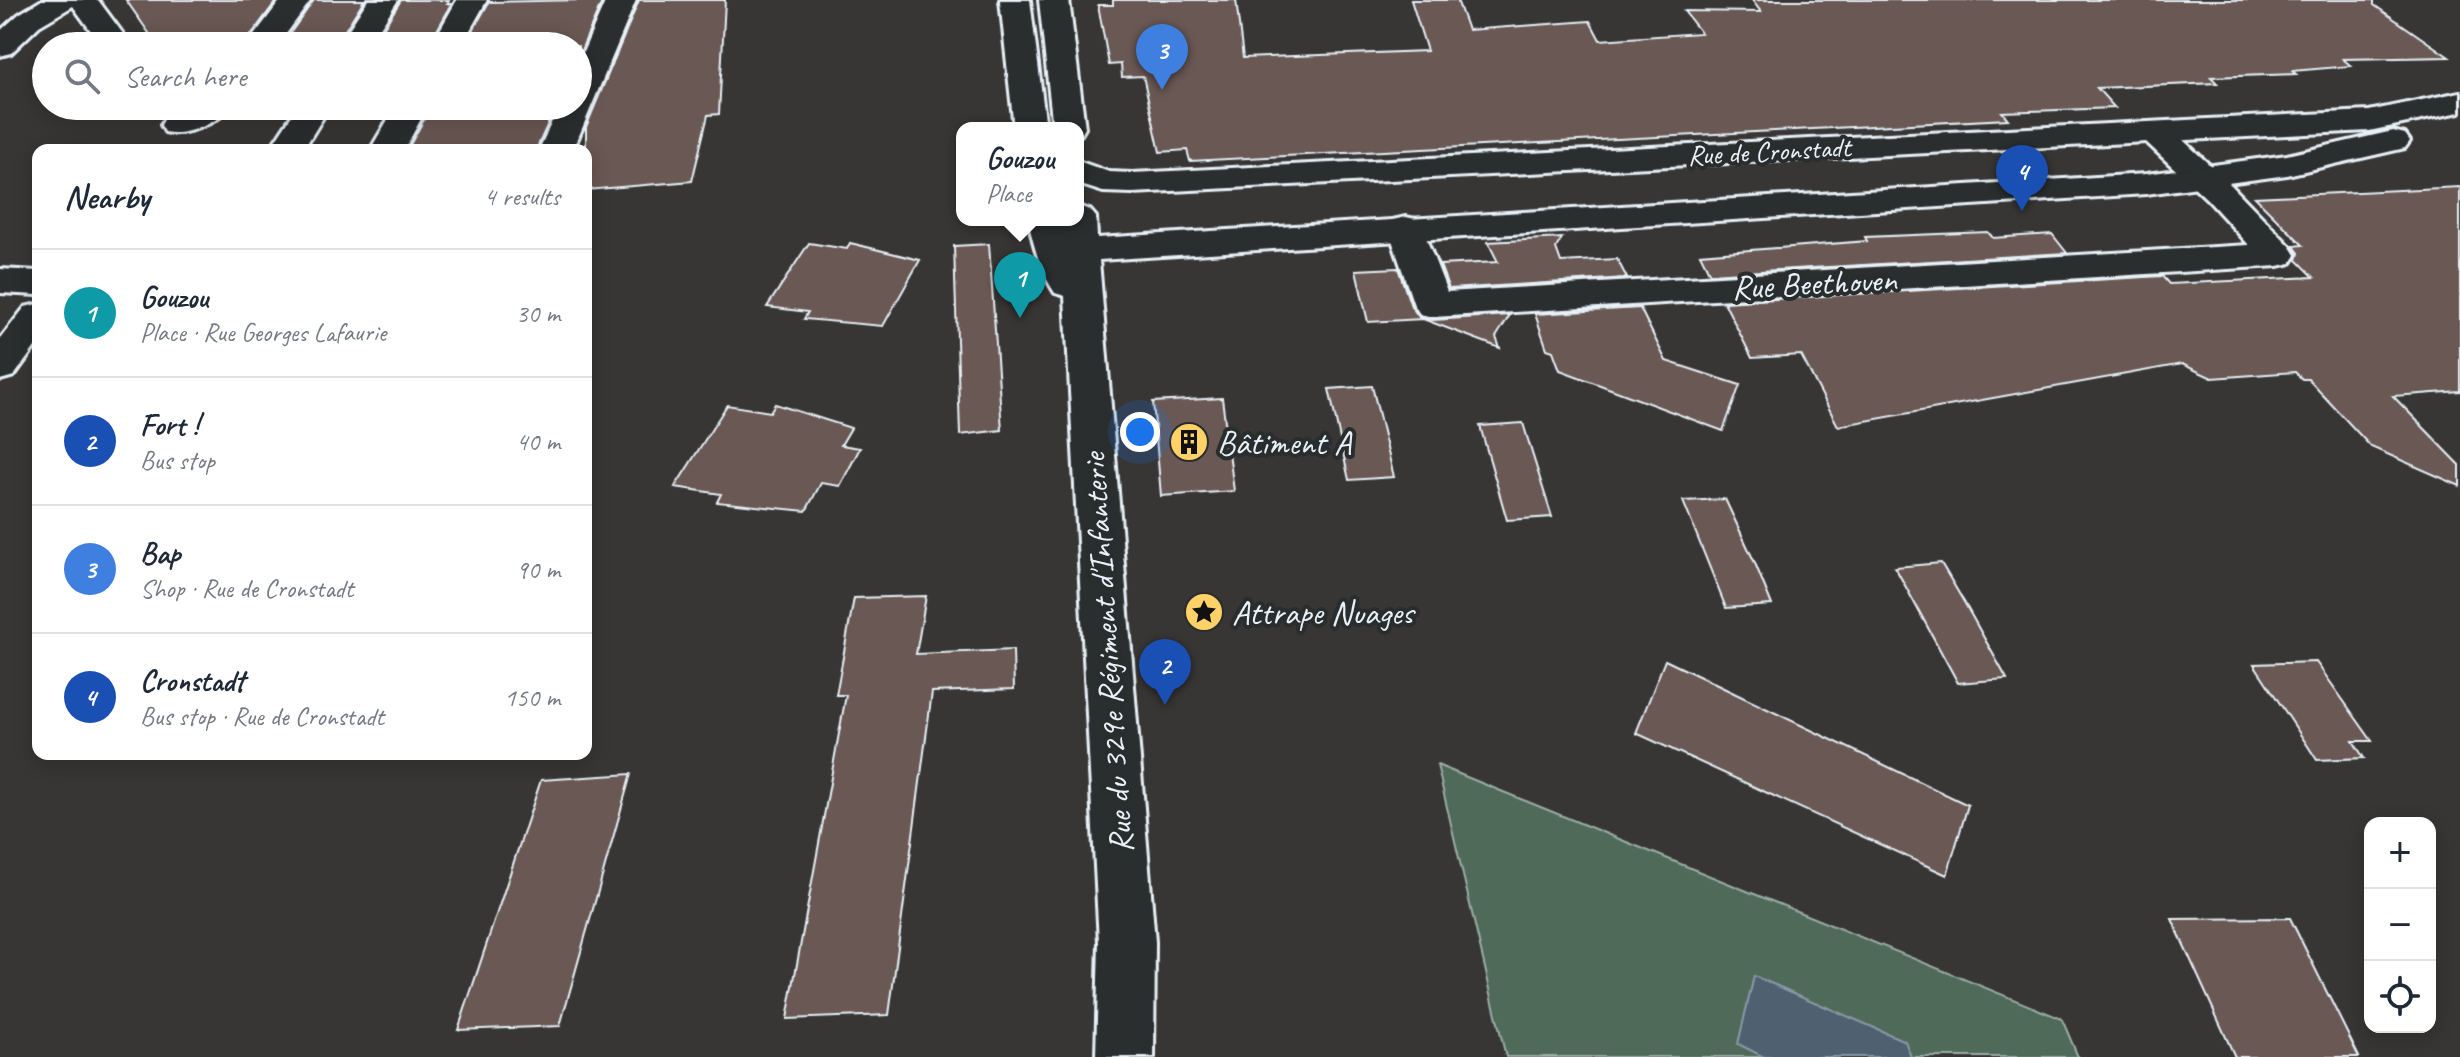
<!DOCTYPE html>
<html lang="en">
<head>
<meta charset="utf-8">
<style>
	body { margin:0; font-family:Caveat,sans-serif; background:#f2f2f3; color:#1f2937 }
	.controls { position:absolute; right:24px; bottom:24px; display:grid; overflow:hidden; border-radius:16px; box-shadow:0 4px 20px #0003 }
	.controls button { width:72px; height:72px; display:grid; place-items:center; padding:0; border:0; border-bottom:2px solid #e0e1e3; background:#fff; color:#1f2937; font:40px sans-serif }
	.you { position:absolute; left:1140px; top:432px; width:28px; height:28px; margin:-20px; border:6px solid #fff; border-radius:50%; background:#1a73e8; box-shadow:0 0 0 12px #1a73e833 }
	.badge { display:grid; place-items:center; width:52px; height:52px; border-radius:50%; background:#84754c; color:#fff; font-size:26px; font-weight:700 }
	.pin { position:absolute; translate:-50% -66px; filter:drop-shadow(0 2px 4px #0008) }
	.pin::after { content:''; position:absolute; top:42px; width:28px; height:24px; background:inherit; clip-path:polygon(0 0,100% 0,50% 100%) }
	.popup { position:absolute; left:956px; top:122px; width:128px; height:104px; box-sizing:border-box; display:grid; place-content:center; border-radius:16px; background:#fff; filter:drop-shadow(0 2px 6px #0005); font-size:26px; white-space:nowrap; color:#747a83 }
	.popup b { font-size:30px; color:#1f2937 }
	.popup::after { content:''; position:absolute; left:50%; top:100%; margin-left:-16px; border:16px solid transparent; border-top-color:#fff }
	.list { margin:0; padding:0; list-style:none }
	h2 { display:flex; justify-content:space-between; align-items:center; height:104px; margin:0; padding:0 32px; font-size:34px }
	h2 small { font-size:26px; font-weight:400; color:#747a83 }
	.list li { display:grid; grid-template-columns:52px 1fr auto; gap:24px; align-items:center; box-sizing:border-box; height:128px; padding:0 32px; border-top:2px solid #e0e1e3 }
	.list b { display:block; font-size:30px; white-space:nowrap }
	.list p { margin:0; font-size:26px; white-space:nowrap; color:#747a83 }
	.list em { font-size:26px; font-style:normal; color:#747a83 }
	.icon { flex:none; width:44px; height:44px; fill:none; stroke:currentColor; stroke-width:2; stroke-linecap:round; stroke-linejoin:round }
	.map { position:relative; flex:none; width:2460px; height:1057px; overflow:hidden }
	.search { position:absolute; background:#fff; box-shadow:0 4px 20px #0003; left:32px; top:32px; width:560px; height:88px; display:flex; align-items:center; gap:20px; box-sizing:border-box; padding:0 28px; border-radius:44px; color:#747a83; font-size:30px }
	.panel { position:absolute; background:#fff; box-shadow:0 4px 20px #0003; left:32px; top:144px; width:560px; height:616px; border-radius:16px }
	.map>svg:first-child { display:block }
</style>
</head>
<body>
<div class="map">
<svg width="2460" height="1057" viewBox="0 0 2460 1057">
	<rect width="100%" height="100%" fill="#373635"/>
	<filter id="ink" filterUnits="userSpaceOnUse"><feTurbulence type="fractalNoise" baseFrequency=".0125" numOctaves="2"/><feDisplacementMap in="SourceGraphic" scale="16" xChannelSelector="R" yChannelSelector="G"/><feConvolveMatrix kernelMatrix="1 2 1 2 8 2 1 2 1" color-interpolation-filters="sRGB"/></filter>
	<g filter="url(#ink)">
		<path fill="#4f6a59" stroke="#9caea8" stroke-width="2" d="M1437,765L2062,1019L2078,1057H1506Z"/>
		<path fill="#4f6071" stroke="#8c9aa7" stroke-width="2" d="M1754,976L1905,1041L1911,1057H1764L1738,1044Z"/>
		<path fill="#695952" stroke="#e8f1f8" stroke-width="2" d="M126,0H277L243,46H158Z
			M314,0H364L335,46H281Z
			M401,0H449L447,4H452L428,46H372Z
			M586,0H603L578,57V46H464L489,2Z
			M639,0H725L719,114L708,115L692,181L586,190V127Z
			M1113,0H1236L1243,58L1427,51L1411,0H1457L1468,30L1590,21L1600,40L1701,33L1684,11L1761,12L1752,0H2374V5L2449,57L2343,59L2351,66L2292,71L2296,74L2211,77L2217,83L2097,88L2115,108L2002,112L2008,119L1190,161L1187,150L1160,152L1143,76L1122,77L1121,64L1109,65L1098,5H1113Z
			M502,106H556L536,150H407L427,114L502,110Z
			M2460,187V391L2393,396L2460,465V486L2371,447L2308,379H2302L2295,372L2212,378L2182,364L1838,426L1801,355L1752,358L1724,302L2162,276L2169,284L2314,277L2297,260L2299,253L2294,246L2303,245L2255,197Z
			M1988,232L1993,238L2052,234L2067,253L1710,274L1700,254L1867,241L1865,237Z
			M1562,238L1556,248L1561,262L1617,259L1627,278L1449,289L1440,265L1498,262L1488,242Z
			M809,243L847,249L850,243L920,260L883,326L804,319L808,312L767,307Z
			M989,244L1002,430L960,435L954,246Z
			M1398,268L1411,306L1419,317L1433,320L1510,315L1496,337L1500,348L1423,319L1368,322L1356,270Z
			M1640,308L1666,361L1740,385L1723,431L1560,370L1553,351L1547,349L1535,314Z
			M1372,386L1394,477L1349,480L1329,389Z
			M1222,398L1234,491L1161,496L1153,402Z
			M775,404L851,428L841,445L860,448L840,486L821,483L806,511L717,502L721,494L675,487L727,405L770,412Z
			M1523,423L1532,453L1552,517L1507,520L1480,426Z
			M1725,499L1755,563L1772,605L1726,608L1683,501Z
			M1941,563L1964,602L2007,679L1958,683L1895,567Z
			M926,596L916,654L1013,650L1014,689L932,692L889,1015L787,1019L846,695H836L854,598Z
			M1665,660L1968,805L1947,875L1636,733Z
			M2316,662L2372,741H2353L2364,758L2317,760L2254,664Z
			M631,774L560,1026L458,1030L541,780Z
			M2290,918L2359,1057H2235L2172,919Z"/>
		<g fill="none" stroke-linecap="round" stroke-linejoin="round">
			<defs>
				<path id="minor" d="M42,0H98L132,46H102L73,6L39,26L11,53L0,56V31L19,14Z
					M281,0H311L277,46H246Z
					M368,0H398L368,46H338Z
					M457,0H487L461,46H431Z
					M606,0H636L573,150H539L559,106H578V64Z
					M190,106H231C219,123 185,137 165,132L161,125L165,118Z
					M298,106H330L303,150H269Z
					M396,106H428L404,150H370Z
					M2156,123L2168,126L2231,185L2291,247L2296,255L2291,263L2278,266L1433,317L1420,314L1414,305L1388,228L1393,220L1406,217L1419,220L1447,292L2249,245L2207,199L2144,140L2140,133L2144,126Z
					M0,269L38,271V295L0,293Z
					M38,304V343L14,376L0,380V339L25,307Z"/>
				<path id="tertiary" d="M1000,0H1030L1046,128H1014Z
					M1039,0H1069L1085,128L1081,135L1078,136V128H1053Z
					M2460,92V112L2369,131L1132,193L1103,192L1078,184V161L1109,172L1132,173L2369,111Z
					M2393,131L2405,134L2410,141L2405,148L2287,175L2146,194L1099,260L1155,942L1154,1057H1096L1099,942L1065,296L1055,293C1040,271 1034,246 1028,220H1078V206L1090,210L1096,217L1097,238L2146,174L2287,155Z"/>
			</defs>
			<use href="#minor" stroke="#e8f1f8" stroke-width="6"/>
			<use href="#tertiary" stroke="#e8f1f8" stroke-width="6"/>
			<use href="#minor" fill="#2a2d2e" fill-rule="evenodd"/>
			<use href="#tertiary" fill="#2a2d2e" fill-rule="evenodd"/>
		</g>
	</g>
	<defs>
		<symbol id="building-disc" viewBox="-11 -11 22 22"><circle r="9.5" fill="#ffd166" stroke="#2a2d2e"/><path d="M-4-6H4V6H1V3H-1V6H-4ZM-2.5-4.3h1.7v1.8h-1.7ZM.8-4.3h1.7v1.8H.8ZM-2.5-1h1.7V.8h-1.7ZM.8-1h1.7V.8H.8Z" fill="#111"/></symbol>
		<symbol id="sight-disc" viewBox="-11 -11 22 22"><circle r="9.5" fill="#ffd166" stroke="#2a2d2e"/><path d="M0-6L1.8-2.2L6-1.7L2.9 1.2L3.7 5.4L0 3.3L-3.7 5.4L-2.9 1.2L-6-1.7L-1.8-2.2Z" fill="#111"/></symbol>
	</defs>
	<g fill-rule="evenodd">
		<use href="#building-disc" x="1167" y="420" width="44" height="44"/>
		<use href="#sight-disc" x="1182" y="590" width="44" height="44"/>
	</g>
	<g text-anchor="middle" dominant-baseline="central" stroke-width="8" stroke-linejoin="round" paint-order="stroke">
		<g font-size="28" fill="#e8f1f8" stroke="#2a2d2e">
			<text transform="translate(1769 151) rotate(-3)">Rue de Cronstadt</text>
		</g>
		<g font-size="34" fill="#e8f1f8" stroke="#2a2d2e">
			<text transform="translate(1814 283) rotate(-3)">Rue Beethoven</text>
			<text transform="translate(1107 653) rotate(-94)">Rue du 329e Régiment d'Infanterie</text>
		</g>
		<g font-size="34" fill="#e8f1f8" stroke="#2a2d2e" text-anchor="start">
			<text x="1217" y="442">Bâtiment A</text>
			<text x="1232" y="612">Attrape Nuages</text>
		</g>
	</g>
</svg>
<div class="controls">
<button>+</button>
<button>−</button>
<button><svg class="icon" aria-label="locate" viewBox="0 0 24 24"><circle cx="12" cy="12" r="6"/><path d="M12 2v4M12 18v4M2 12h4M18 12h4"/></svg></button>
</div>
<div class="you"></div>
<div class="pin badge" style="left:1020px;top:318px;background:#0f9aa8">1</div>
<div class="popup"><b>Gouzou</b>Place</div>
<div class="pin badge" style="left:1165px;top:705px;background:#1a4fb4">2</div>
<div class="pin badge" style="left:1162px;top:90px;background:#3f7fe0">3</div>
<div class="pin badge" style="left:2022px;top:211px;background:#1a4fb4">4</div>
<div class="search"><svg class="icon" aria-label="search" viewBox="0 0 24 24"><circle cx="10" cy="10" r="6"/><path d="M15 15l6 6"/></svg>Search here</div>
<section class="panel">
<h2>Nearby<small>4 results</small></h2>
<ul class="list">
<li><span class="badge" style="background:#0f9aa8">1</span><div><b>Gouzou</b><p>Place · Rue Georges Lafaurie</p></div><em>30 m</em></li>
<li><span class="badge" style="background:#1a4fb4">2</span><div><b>Fort !</b><p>Bus stop</p></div><em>40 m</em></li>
<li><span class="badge" style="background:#3f7fe0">3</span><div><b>Bap</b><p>Shop · Rue de Cronstadt</p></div><em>90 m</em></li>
<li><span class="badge" style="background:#1a4fb4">4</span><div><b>Cronstadt</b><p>Bus stop · Rue de Cronstadt</p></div><em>150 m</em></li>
</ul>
</section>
</div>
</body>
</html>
